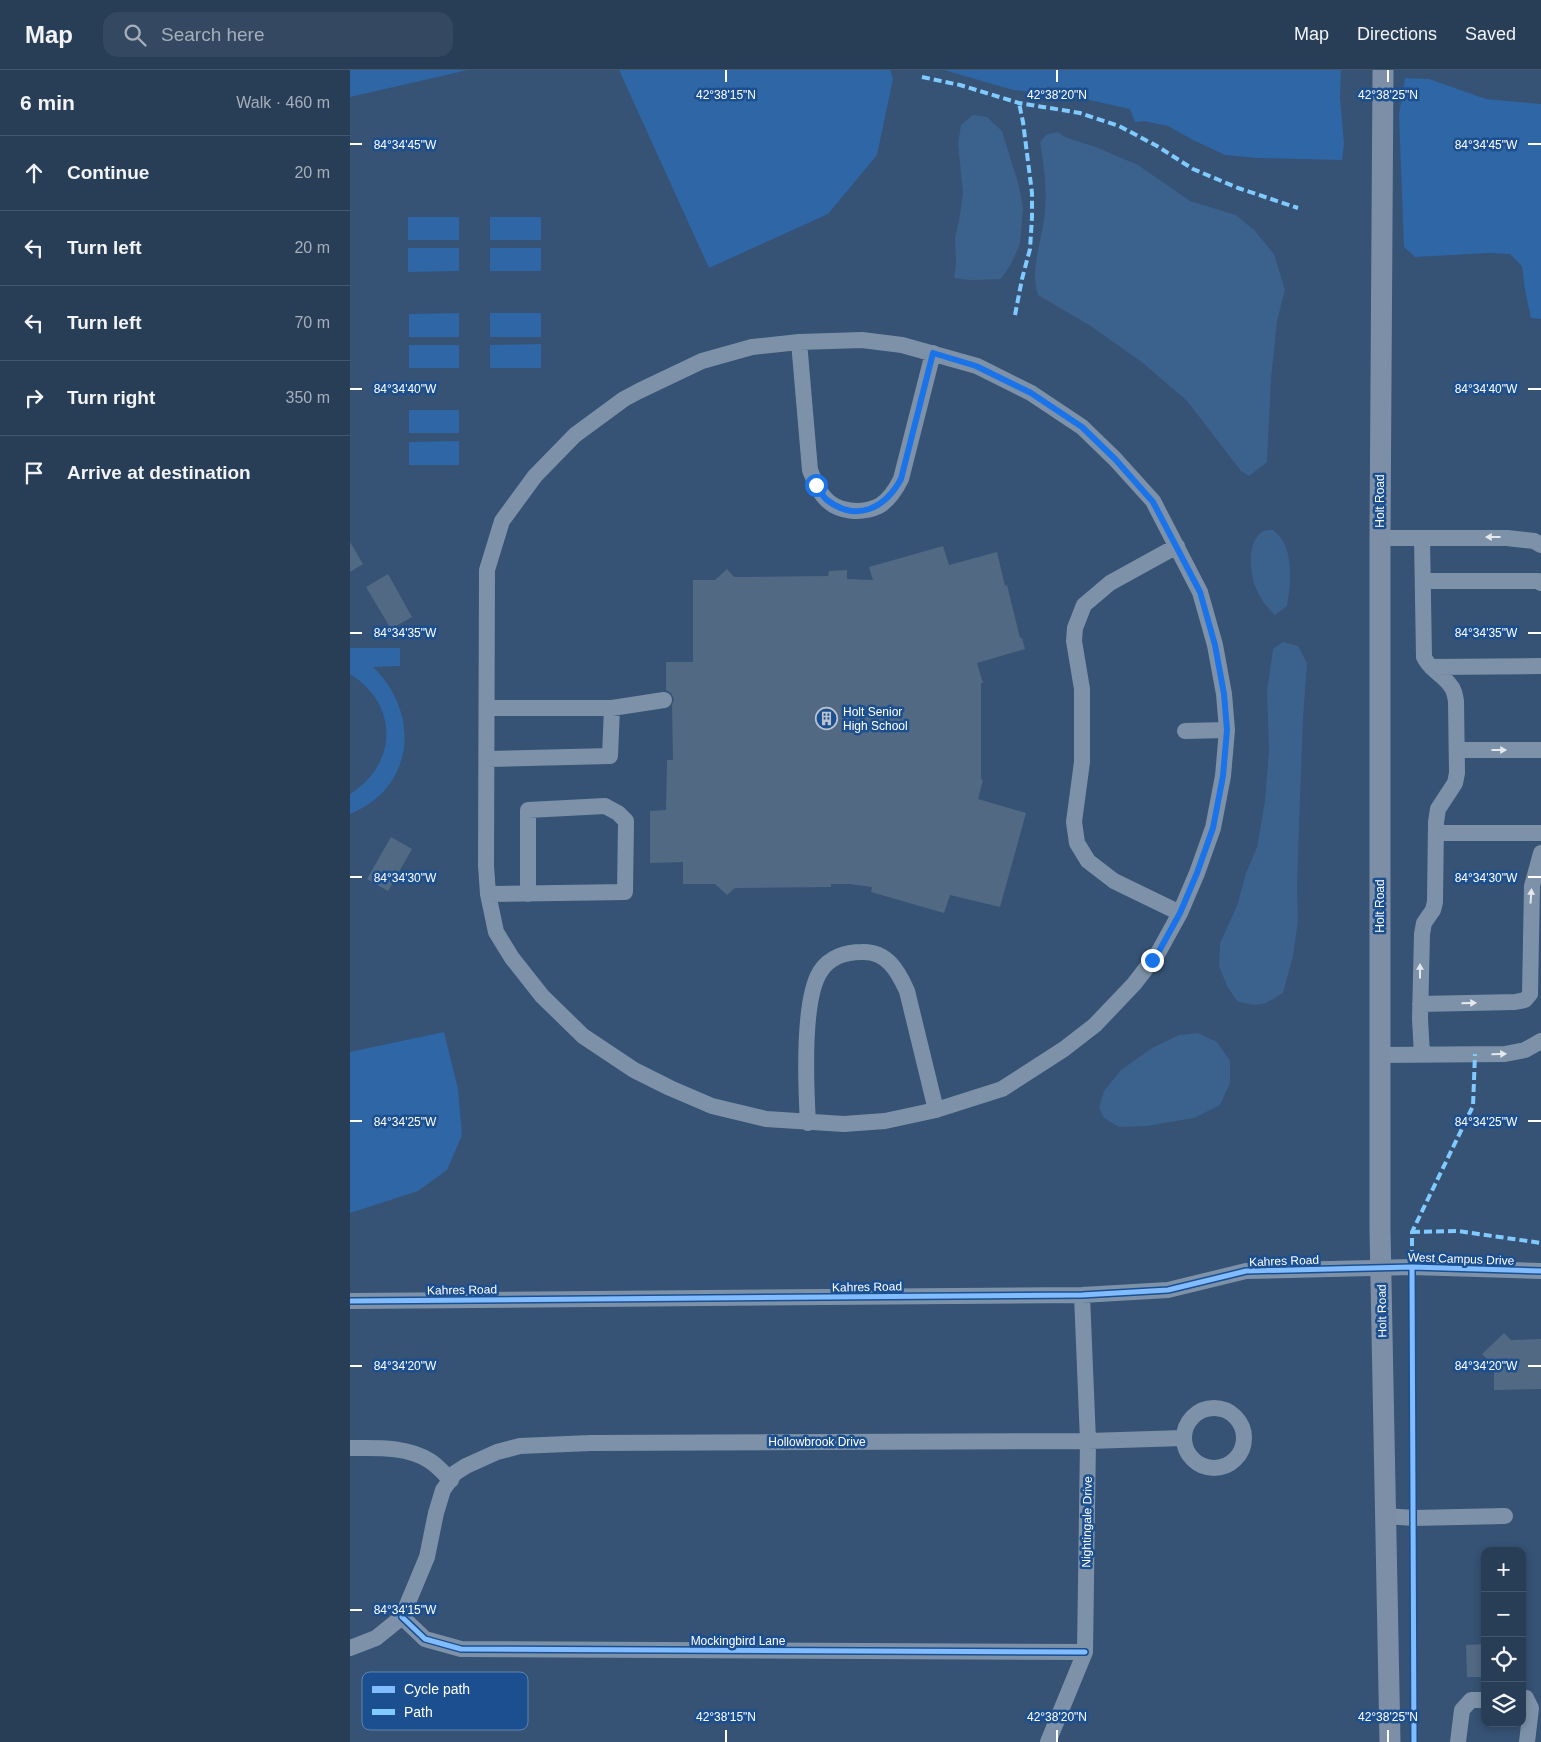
<!DOCTYPE html>
<html lang="en">
<head>
<meta charset="utf-8">
<style>
	body { margin:0; font-family:Helvetica,sans-serif; background:#344961; color:#f1f3f6 }
	.controls { position:absolute; right:15px; bottom:15px; display:grid; overflow:hidden; border-radius:10px; box-shadow:0 2px 8px #0003 }
	.controls button { width:45px; height:45px; display:grid; place-items:center; padding:0; border:0; border-bottom:1px solid #44576d; background:#283e57; color:#f1f3f6; font:25px sans-serif }
	.stop { position:absolute; width:15px; height:15px; margin:-11px; border:4px solid #1a73e8; border-radius:50%; background:#fff }
	.stop.end { background:#1a73e8; border-color:#fff; box-shadow:0 1px 5px #0008 }
	.list { margin:0; padding:0; list-style:none }
	h2 { display:flex; justify-content:space-between; align-items:center; height:65px; margin:0; padding:0 20px; font-size:21px }
	h2 small { font-size:16px; font-weight:400; color:#a5aeba }
	.list li { display:grid; grid-template-columns:32px 1fr auto; gap:15px; align-items:center; box-sizing:border-box; height:75px; padding:0 20px; border-top:1px solid #44576d }
	.list b { display:block; font-size:19px; white-space:nowrap }
	.list em { font-size:16px; font-style:normal; color:#a5aeba }
	.icon { flex:none; width:28px; height:28px; fill:none; stroke:currentColor; stroke-width:2; stroke-linecap:round; stroke-linejoin:round }
	.map { position:relative; flex:none; width:1191px; height:1672px; overflow:hidden }
	header { display:flex; align-items:center; gap:30px; box-sizing:border-box; height:70px; padding:0 25px; background:#283e57; border-bottom:1px solid #44576d }
	header strong { font-size:24px }
	nav { display:flex; gap:28px; margin-inline-start:auto; font-size:18px }
	.search { width:350px; height:45px; background:#344961; display:flex; align-items:center; gap:12px; box-sizing:border-box; padding:0 18px; border-radius:15px; color:#a5aeba; font-size:19px }
	main { display:flex }
	aside { flex:1; background:#283e57 }
	.map>svg:first-child { display:block }
</style>
</head>
<body>
<header>
<strong>Map</strong>
<div class="search"><svg class="icon" aria-label="search" viewBox="0 0 24 24"><circle cx="10" cy="10" r="6"/><path d="M15 15l6 6"/></svg>Search here</div>
<nav><a>Map</a><a>Directions</a><a>Saved</a></nav>
</header>
<main>
<aside>
<h2>6 min<small>Walk · 460 m</small></h2>
<ul class="list">
<li><svg class="icon" aria-label="ahead" viewBox="0 0 24 24"><path d="M12 20V5M6 11l6-6 6 6"/></svg><div><b>Continue</b></div><em>20 m</em></li>
<li><svg class="icon" aria-label="left" viewBox="0 0 24 24"><path d="M17 20v-9H6M10 6l-5 5 5 5"/></svg><div><b>Turn left</b></div><em>20 m</em></li>
<li><svg class="icon" aria-label="left" viewBox="0 0 24 24"><path d="M17 20v-9H6M10 6l-5 5 5 5"/></svg><div><b>Turn left</b></div><em>70 m</em></li>
<li><svg class="icon" aria-label="right" viewBox="0 0 24 24"><path d="M7 20v-9h11M14 6l5 5-5 5"/></svg><div><b>Turn right</b></div><em>350 m</em></li>
<li><svg class="icon" aria-label="arrive" viewBox="0 0 24 24"><path d="M6 21V4h12l-3 4 3 4H6"/></svg><div><b>Arrive at destination</b></div></li>
</ul>
</aside>
<div class="map">
<svg width="1191" height="1672" viewBox="0 0 1191 1672">
	<rect width="100%" height="100%" fill="#365274"/>
	<path fill="#2f66a5" d="M0,0H118L0,27Z
		M269,0H540L543,9L527,85L478,144L359,198Z
		M594,0H991L990,27L994,74L992,90L907,88L875,85L843,70L818,56L794,51L785,52L780,39L721,26L699,17L680,22L663,20Z
		M1055,8L1079,9L1136,29L1191,34V249L1181,248L1175,220L1172,196L1160,184L1139,183L1065,187L1054,177L1049,45Z
		M58,147H109V170H58Z
		M140,147H191V170H140Z
		M58,178H109V201L58,202Z
		M140,178H191V201H140Z
		M109,243V267H59V244Z
		M140,243H191V267H140Z
		M191,274V298H140V275Z
		M59,275H109V298H59Z
		M59,340H109V363H59Z
		M109,371V395H59V372Z
		M0,578H50V596L23,597C71,643 65,718 0,744V724C48,694 49,634 0,604Z
		M94,962L108,1019L112,1065L97,1100L68,1121L0,1143V982Z"/>
	<path fill="#3b618d" d="M623,45L637,47L652,61L669,116L673,138L670,174L661,194L651,209L621,210L604,208L606,194L605,168L609,151L613,124L608,73L611,55Z
		M708,62L715,67L748,78L788,95L840,131L886,145L905,161L924,184L935,220L927,251L921,309L917,392L899,406L891,401L837,331L793,293L739,255L688,225C679,199 693,168 695,141C697,118 694,96 690,72L697,64Z
		M923,460C945,476 941,512 937,536L925,545C916,537 909,527 905,516C900,502 897,471 912,462C914,460 920,460 923,460Z
		M933,572L948,576L957,593L953,649L950,728L947,818L948,851L943,886L933,923C914,935 910,938 887,931L877,916L869,896L870,873L887,836L896,803L907,777L915,731L919,680L917,621L923,579Z
		M848,963L867,972L880,991V1013L870,1035L844,1048L797,1056L769,1057L754,1048L749,1038L754,1021L771,1000L802,978L829,965Z"/>
	<path fill="#526984" d="M0,472L13,494L0,502Z
		M593,476L599,495L647,482L655,516L657,515L670,568H672L675,579L627,593L633,613H631V709L633,710L628,729L676,743L650,837L600,825L594,843L521,822L522,817L499,814H481V817L385,818L377,825L365,814H333V792L300,793V741L316,740L317,690H323L322,635L324,629L321,623L316,620V592H343V510H365L377,499L384,507L478,506L479,501L497,500V509L523,510L519,497Z
		M38,504L62,547L41,559L16,517Z
		M41,767L62,779L38,821L17,809Z
		M1154,1263L1161,1270L1191,1269V1319L1144,1320V1296L1132,1284Z
		M1135,1574V1607H1117L1116,1575Z"/>
	<g fill="none" stroke-linecap="round" stroke-linejoin="round">
		<path stroke="#7d92a8" stroke-width="16" d="M512,270L552,275L627,296L681,323L732,357L765,389L803,431L850,522L865,575L874,624L877,660L873,706L863,758L847,803L830,843L808,883L784,914L745,955L714,979L652,1019L586,1040L535,1051L494,1054L416,1049L362,1036L320,1018L284,1000L233,966L192,926L162,888L146,862L138,824L136,796L137,500L152,451L185,406L225,365L274,329L289,321L352,291L402,277L449,272Z
			M449,272L460,400C464,410 467,419 474,427C487,443 512,444 529,436C539,430 546,419 551,409L583,283
			M1030,468H1157L1184,471L1191,475
			M827,476L760,513L734,535L725,558L724,571L732,619V692L724,752L727,773L738,791L764,811L830,843
			M1073,511H1188L1191,513
			M1081,597L1191,596
			M137,638H262L314,630
			M835,661L877,660
			M1107,680H1191
			M137,689L260,686L262,638
			M1086,763H1191
			M138,824L275,822L276,751L268,743L255,736L178,740V824
			M1070,934L1165,932L1175,930L1180,924L1182,816L1191,783
			M1031,985L1155,984L1175,980L1191,971
			M1072,985L1070,949L1072,864L1074,853L1083,840L1085,832L1086,752L1088,739L1105,713L1107,703L1106,631C1105,625 1104,619 1100,615C1092,604 1079,599 1074,587L1072,468
			M458,1053C456,1018 452,931 470,902C479,887 496,882 512,882C537,881 548,901 557,921L586,1040
			M0,1231L732,1225L818,1220L896,1201L1062,1197L1191,1201
			M834 1368a30 30 0 1 1 60 0a30 30 0 1 1-60 0Z
			M0,1378C26,1378 57,1376 80,1391C88,1396 94,1404 101,1410
			M1035,1446L1064,1448L1155,1446
			M52,1547L75,1569L111,1579L735,1582
			M0,1578L26,1568L52,1547L77,1487L86,1443L93,1420L105,1403L116,1396L147,1382L170,1376L241,1373L738,1371L834,1368
			M1172,1628H1176L1181,1638L1177,1672
			M698,1672L735,1582L738,1371L732,1225
			M1108,1672L1112,1640L1121,1630H1135"/>
		<path stroke="#7d8ea7" stroke-width="21" d="M1033,0L1030,468V1160L1040,1672"/>
		<path stroke="#80caff" stroke-width="4" stroke-dasharray="8 4" stroke-linecap="butt" d="M572,7L610,15L669,33L730,43L769,56L807,76L843,99L888,118L948,138
			M665,245L672,209L680,179L682,147V123L673,52L669,33
			M1062,1162L1108,1161L1191,1173
			M1062,1200V1162L1123,1036L1125,984"/>
		<defs>
			<path id="cycleway" d="M1062,1197L1064,1672
				M0,1231L732,1225L818,1220L896,1201L1062,1197L1191,1201
				M52,1547L75,1569L111,1579L735,1582"/>
		</defs>
		<use href="#cycleway" stroke="#1b4f8f" stroke-width="8"/>
		<use href="#cycleway" stroke="#80bcff" stroke-width="5"/>
	</g>
	<defs><path id="oneway-solid" d="M-6-.8H1V-3.2L6.5 0L1 3.2V.8H-6Z" transform="scale(1.25)"/></defs>
	<g fill="#e5e9ee">
		<use href="#oneway-solid" transform="translate(1143 467) rotate(-180)"/>
		<use href="#oneway-solid" transform="translate(1149 680)"/>
		<use href="#oneway-solid" transform="translate(1181 826) rotate(-86)"/>
		<use href="#oneway-solid" transform="translate(1070 901) rotate(-90)"/>
		<use href="#oneway-solid" transform="translate(1119 933) rotate(-1)"/>
		<use href="#oneway-solid" transform="translate(1149 984) rotate(-2)"/>
	</g>
	<g fill="none" stroke-linecap="round" stroke-linejoin="round">
		<path stroke="#1a73e8" stroke-width="6" d="M466,415C469,420 473,427 477,430C507,453 535,438 551,409L583,283L626,296L681,323L732,357L765,389L803,432L850,522L865,575L874,624L877,660L873,706L863,758L847,803L830,843L808,883L802,890"/>
	</g>
	<path fill="none" stroke="#fff" stroke-width="2" d="M376,0V12M707,0V12M1038,0V12M0,74H12M1178,74H1191M0,319H12M1178,319H1191M0,563H12M1178,563H1191M0,807H12M1178,807H1191M0,1051H12M1178,1051H1191M0,1296H12M1178,1296H1191M0,1540H12M376,1660V1672M707,1660V1672M1038,1660V1672"/>
	<defs>
		<symbol id="building-ring" viewBox="-11 -11 22 22"><circle r="9.5" fill="#1b4f8f" stroke="#b9c2ce" stroke-width="1.5"/><path d="M-4-6H4V6H1V3H-1V6H-4ZM-2.5-4.3h1.7v1.8h-1.7ZM.8-4.3h1.7v1.8H.8ZM-2.5-1h1.7V.8h-1.7ZM.8-1h1.7V.8H.8Z" fill="#b9c2ce"/></symbol>
	</defs>
	<g fill-rule="evenodd">
		<use href="#building-ring" x="464" y="636" width="25" height="25"/>
	</g>
	<g text-anchor="middle" dominant-baseline="central" stroke-width="5" stroke-linejoin="round" paint-order="stroke">
		<g font-size="12" fill="#fff" stroke="#1b4f8f">
			<text transform="translate(1030 431) rotate(-90)">Holt Road</text>
			<text transform="translate(1030 836) rotate(-90)">Holt Road</text>
			<text transform="translate(1111 1189) rotate(2)">West Campus Drive</text>
			<text transform="translate(934 1191) rotate(-2)">Kahres Road</text>
			<text transform="translate(517 1217) rotate(-1)">Kahres Road</text>
			<text transform="translate(112 1220) rotate(-1)">Kahres Road</text>
			<text transform="translate(1032 1241) rotate(-91)">Holt Road</text>
			<text x="467" y="1372">Hollowbrook Drive</text>
			<text transform="translate(737 1452) rotate(-89)">Nightingale Drive</text>
			<text x="388" y="1571">Mockingbird Lane</text>
		</g>
		<g font-size="12" fill="#fff" stroke="#1b4f8f" text-anchor="start">
			<text x="493" y="642">Holt Senior<tspan x="493" dy="14">High School</tspan></text>
		</g>
	</g>
	<rect x="12" y="1602" width="166" height="58" rx="8" fill="#1b4f8f" stroke="#5f84b1" stroke-width="1"/>
	<rect x="22" y="1616" width="23" height="7" fill="#80bcff"/>
	<rect x="22" y="1639" width="23" height="6" fill="#80caff"/>
	<g font-size="14" fill="#fff">
		<text x="54" y="1624">Cycle path</text>
		<text x="54" y="1647">Path</text>
	</g>
	<g font-size="12" text-anchor="middle" fill="#fff" stroke="#1b4f8f" stroke-width="5" stroke-linejoin="round" paint-order="stroke">
		<text x="376" y="29">42°38'15"N</text>
		<text x="707" y="29">42°38'20"N</text>
		<text x="1038" y="29">42°38'25"N</text>
		<text x="55" y="79">84°34'45"W</text>
		<text x="1136" y="79">84°34'45"W</text>
		<text x="1136" y="323">84°34'40"W</text>
		<text x="55" y="323">84°34'40"W</text>
		<text x="1136" y="567">84°34'35"W</text>
		<text x="55" y="567">84°34'35"W</text>
		<text x="1136" y="812">84°34'30"W</text>
		<text x="55" y="812">84°34'30"W</text>
		<text x="1136" y="1056">84°34'25"W</text>
		<text x="55" y="1056">84°34'25"W</text>
		<text x="1136" y="1300">84°34'20"W</text>
		<text x="55" y="1300">84°34'20"W</text>
		<text x="55" y="1544">84°34'15"W</text>
		<text x="376" y="1651">42°38'15"N</text>
		<text x="707" y="1651">42°38'20"N</text>
		<text x="1038" y="1651">42°38'25"N</text>
	</g>
</svg>
<div class="controls">
<button>+</button>
<button>−</button>
<button><svg class="icon" aria-label="locate" viewBox="0 0 24 24"><circle cx="12" cy="12" r="6"/><path d="M12 2v4M12 18v4M2 12h4M18 12h4"/></svg></button>
<button><svg class="icon" aria-label="layers" viewBox="0 0 24 24"><path d="M12 4l9 5-9 5-9-5zM3 14l9 5 9-5"/></svg></button>
</div>
<div class="stop" style="left:466px;top:415px"></div>
<div class="stop end" style="left:802px;top:890px"></div>
</div>
</main>
</body>
</html>
